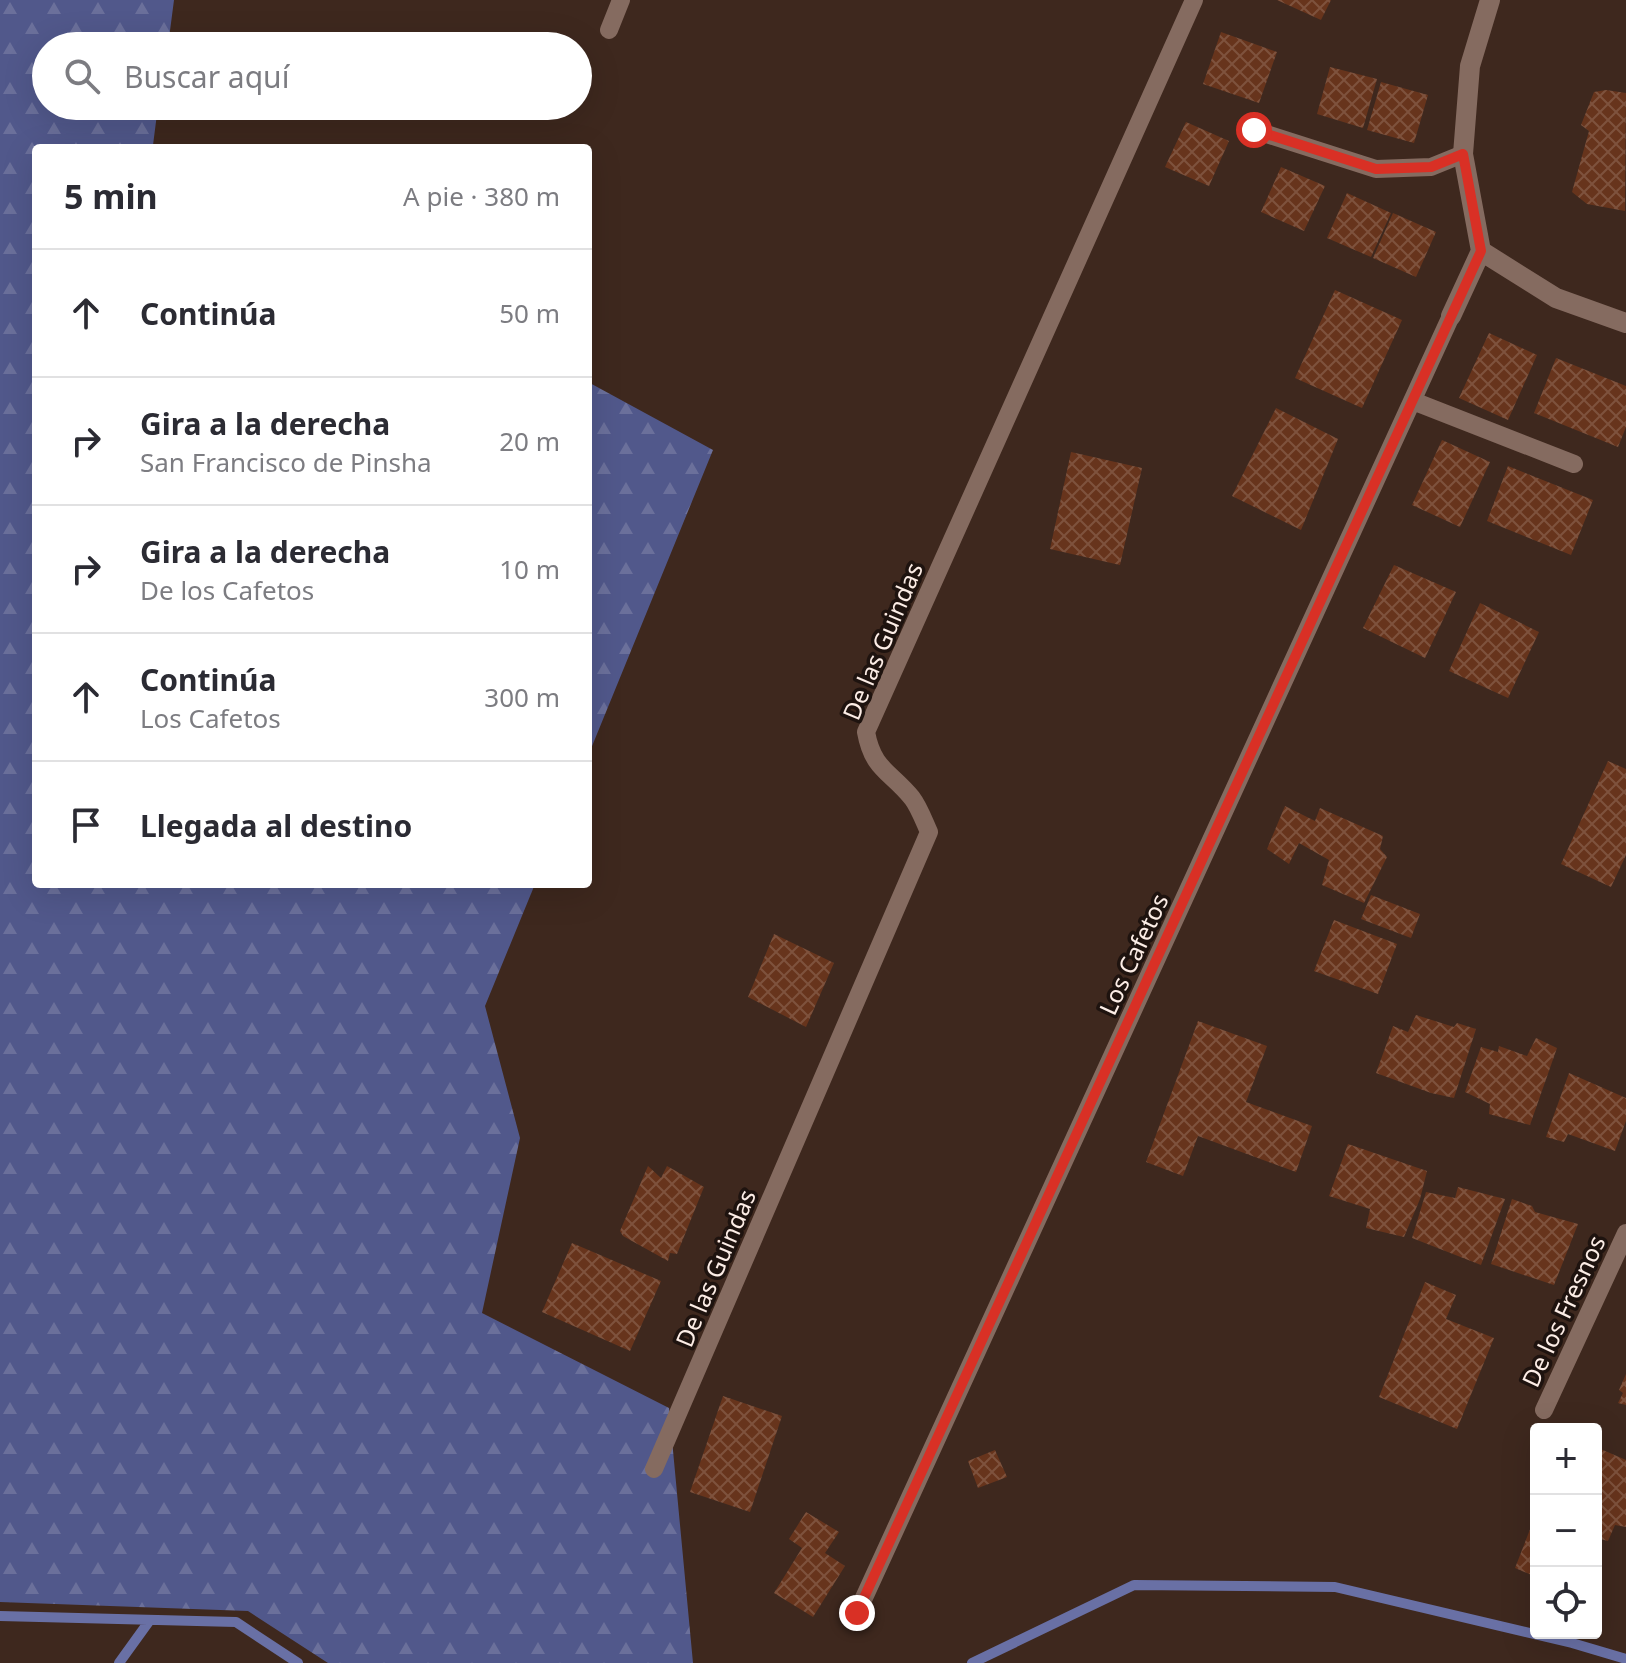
<!DOCTYPE html>
<html lang="es">
<head>
<meta charset="utf-8">
<style>
	body { margin:0; font-family:"Noto Sans",sans-serif; background:#f7f7f7; color:#2b2b33 }
	.controls { position:absolute; right:24px; bottom:24px; display:grid; overflow:hidden; border-radius:8px; box-shadow:0 8px 32px #0002 }
	.controls button { width:72px; height:72px; display:grid; place-items:center; padding:0; border:0; border-bottom:2px solid #e1e1e2; background:#fff; color:#2b2b33; font:40px sans-serif }
	.stop { position:absolute; width:24px; height:24px; margin:-18px; border:6px solid #d93025; border-radius:50%; background:#fff }
	.stop.end { background:#d93025; border-color:#fff; box-shadow:0 2px 8px #0008 }
	.list { margin:0; padding:0; list-style:none }
	h2 { display:flex; justify-content:space-between; align-items:center; height:104px; margin:0; padding:0 32px; font-size:34px }
	h2 small { font-size:26px; font-weight:400; color:#7c7c81 }
	.list li { display:grid; grid-template-columns:52px 1fr auto; gap:24px; align-items:center; box-sizing:border-box; height:128px; padding:0 32px; border-top:2px solid #e1e1e2 }
	.list b { display:block; font-size:30px; white-space:nowrap }
	.list p { margin:0; font-size:26px; white-space:nowrap; color:#7c7c81 }
	.list em { font-size:26px; font-style:normal; color:#7c7c81 }
	.icon { flex:none; width:44px; height:44px; fill:none; stroke:currentColor; stroke-width:2; stroke-linecap:round; stroke-linejoin:round }
	.map { position:relative; flex:none; width:1626px; height:1663px; overflow:hidden }
	.search { position:absolute; background:#fff; box-shadow:0 8px 32px #0002; left:32px; top:32px; width:560px; height:88px; display:flex; align-items:center; gap:20px; box-sizing:border-box; padding:0 28px; border-radius:44px; color:#7c7c81; font-size:30px }
	.panel { position:absolute; background:#fff; box-shadow:0 8px 32px #0002; left:32px; top:144px; width:560px; height:744px; border-radius:8px }
	.map>svg:first-child { display:block }
</style>
</head>
<body>
<div class="map">
<svg width="1626" height="1663" viewBox="0 0 1626 1663">
	<defs>
		<pattern id="forest-firs" width="22" height="20" patternUnits="userSpaceOnUse" patternTransform="scale(2)"><rect width="22" height="20" fill="#51588b"/><path d="M5 1l3.5 6h-7zM16 11l3.5 6h-7z" fill="#6b709b"/></pattern>
		<pattern id="building-cross-hatch" width="8" height="8" patternUnits="userSpaceOnUse" patternTransform="scale(2)"><rect width="8" height="8" fill="#67341c"/><path d="M0 0l8 8M0 8l8-8" fill="none" stroke="#7e523d"/></pattern>
	</defs>
	<rect width="100%" height="100%" fill="#3e281e"/>
	<path fill="url(#forest-firs)" d="M0,0H174L168,46H46V106H158L153,145L157,148H36V884H535L485,1006L520,1138L482,1313L669,1408L693,1663H328L248,1611L0,1602Z
		M588,382L713,450L588,756Z"/>
	<g fill="none" stroke-linecap="round" stroke-linejoin="round">
		<path stroke="#6970a5" stroke-width="10" d="M0,1616L236,1622L298,1663
			M119,1663L150,1620
			M972,1663L1134,1585L1335,1587L1572,1643L1626,1659"/>
	</g>
	<path fill="url(#building-cross-hatch)" d="M1277,0H1331L1321,20Z
		M1221,32L1277,52L1259,103L1203,84Z
		M1330,67L1377,79L1363,128L1317,114Z
		M1381,82L1428,95L1414,143L1367,130Z
		M1606,90L1626,93L1625,211L1587,204L1572,192L1589,131L1581,125L1594,92Z
		M1186,122L1229,141L1209,186L1165,167Z
		M1281,167L1325,186L1304,231L1261,212Z
		M1347,193L1391,213L1371,257L1327,238Z
		M1393,213L1436,232L1416,277L1373,258Z
		M1335,290L1402,320L1362,408L1295,378Z
		M1489,333L1537,355L1508,420L1459,398Z
		M1556,358L1626,386V427L1618,447L1534,413Z
		M1276,408L1338,439L1301,530L1232,496Z
		M1442,440L1490,462L1460,527L1412,505Z
		M1071,452L1142,468L1120,565L1050,549Z
		M1508,466L1593,500L1571,555L1487,521Z
		M1394,565L1456,592L1425,658L1363,628Z
		M1480,603L1539,632L1508,698L1449,671Z
		M1608,761L1626,769V855L1611,887L1561,864Z
		M1285,806L1315,821L1320,808L1383,836L1380,849L1387,857L1364,903L1322,885L1329,860L1299,843L1289,864L1267,849Z
		M1371,895L1420,914L1411,938L1361,919Z
		M1334,920L1397,944L1378,994L1314,971Z
		M774,934L834,963L806,1027L748,997Z
		M1416,1015L1454,1027L1457,1023L1476,1029L1454,1098L1431,1093L1376,1073L1393,1026L1408,1032Z
		M1198,1021L1267,1046L1246,1102L1312,1126L1296,1172L1198,1136L1183,1176L1146,1162Z
		M1536,1038L1557,1048L1530,1125L1489,1114L1490,1104L1465,1092L1481,1047L1498,1052L1499,1046L1527,1056Z
		M1569,1073L1626,1098V1121L1615,1151L1568,1134L1564,1142L1546,1137Z
		M1348,1144L1427,1171L1420,1199L1404,1237L1366,1228L1370,1209L1329,1196Z
		M648,1166L661,1178L667,1166L704,1187L677,1254L670,1253L668,1261L623,1236L620,1231Z
		M1458,1187L1505,1199L1481,1265L1412,1238L1426,1192L1455,1198Z
		M1512,1199L1532,1206L1535,1212L1578,1224L1554,1285L1491,1264Z
		M572,1243L661,1281L630,1351L542,1312Z
		M1425,1282L1456,1295L1446,1319L1494,1338L1457,1429L1379,1397Z
		M1626,1374V1405L1618,1403L1623,1393L1619,1390Z
		M723,1396L782,1416L750,1512L690,1492Z
		M1596,1447L1626,1460V1527L1615,1525L1608,1541L1596,1538Z
		M995,1450L1007,1477L978,1488L968,1461Z
		M806,1512L839,1532L825,1553L845,1566L813,1617L774,1593L802,1548L789,1539Z
		M1536,1514V1577L1515,1568Z"/>
	<g fill="none" stroke-linecap="round" stroke-linejoin="round">
		<path stroke="#856b60" stroke-width="18" d="M609,30L621,0
			M1254,130L1376,169L1431,167L1463,154
			M1413,401L1574,464
			M1544,1410L1626,1233
			M654,1469L929,832C924,821 919,807 912,798C890,771 873,770 866,732L1194,0
			M857,1613L1451,316"/>
		<path stroke="#856b60" stroke-width="20" d="M1490,0L1470,66L1463,154L1481,251L1556,298L1626,323
			M1451,316L1481,251"/>
	</g>
	<g fill="none" stroke-linecap="round" stroke-linejoin="round">
		<path stroke="#d93025" stroke-width="10" d="M857,1613L1481,251L1463,154L1431,167L1376,169L1254,130"/>
	</g>
	<g text-anchor="middle" dominant-baseline="central" stroke-width="7" stroke-linejoin="round" paint-order="stroke">
		<g font-size="24" fill="#fcede6" stroke="#1e130f">
			<text transform="translate(882 641) rotate(-67)">De las Guindas</text>
			<text transform="translate(1133 954) rotate(-65)">Los Cafetos</text>
			<text transform="translate(715 1268) rotate(-67)">De las Guindas</text>
			<text transform="translate(1563 1311) rotate(-65)">De los Fresnos</text>
		</g>
	</g>
</svg>
<div class="controls">
<button>+</button>
<button>−</button>
<button><svg class="icon" aria-label="locate" viewBox="0 0 24 24"><circle cx="12" cy="12" r="6"/><path d="M12 2v4M12 18v4M2 12h4M18 12h4"/></svg></button>
</div>
<div class="stop" style="left:1254px;top:130px"></div>
<div class="stop end" style="left:857px;top:1613px"></div>
<div class="search"><svg class="icon" aria-label="search" viewBox="0 0 24 24"><circle cx="10" cy="10" r="6"/><path d="M15 15l6 6"/></svg>Buscar aquí</div>
<section class="panel">
<h2>5 min<small>A pie · 380 m</small></h2>
<ul class="list">
<li><svg class="icon" aria-label="ahead" viewBox="0 0 24 24"><path d="M12 20V5M6 11l6-6 6 6"/></svg><div><b>Continúa</b></div><em>50 m</em></li>
<li><svg class="icon" aria-label="right" viewBox="0 0 24 24"><path d="M7 20v-9h11M14 6l5 5-5 5"/></svg><div><b>Gira a la derecha</b><p>San Francisco de Pinsha</p></div><em>20 m</em></li>
<li><svg class="icon" aria-label="right" viewBox="0 0 24 24"><path d="M7 20v-9h11M14 6l5 5-5 5"/></svg><div><b>Gira a la derecha</b><p>De los Cafetos</p></div><em>10 m</em></li>
<li><svg class="icon" aria-label="ahead" viewBox="0 0 24 24"><path d="M12 20V5M6 11l6-6 6 6"/></svg><div><b>Continúa</b><p>Los Cafetos</p></div><em>300 m</em></li>
<li><svg class="icon" aria-label="arrive" viewBox="0 0 24 24"><path d="M6 21V4h12l-3 4 3 4H6"/></svg><div><b>Llegada al destino</b></div></li>
</ul>
</section>
</div>
</body>
</html>
